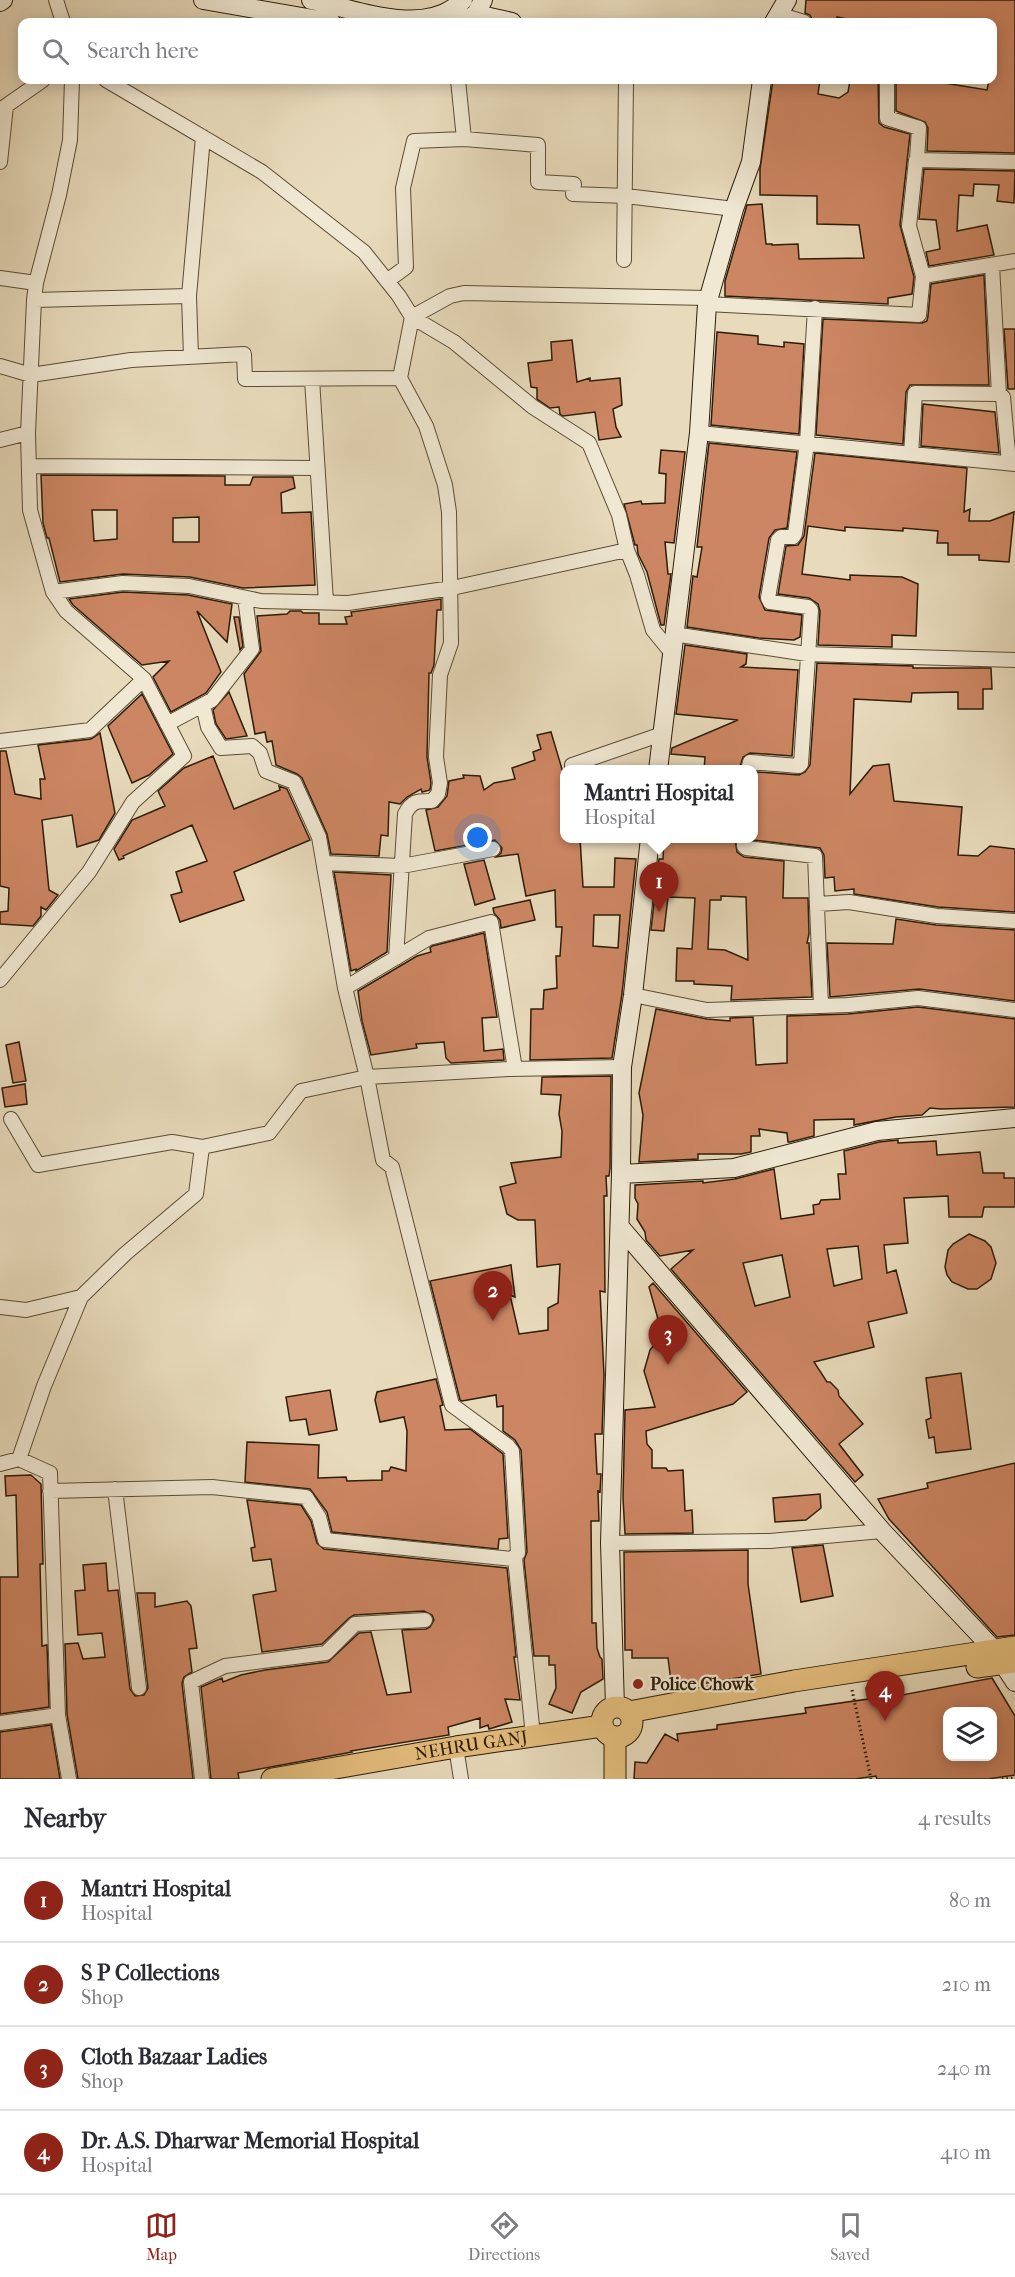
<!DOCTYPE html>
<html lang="en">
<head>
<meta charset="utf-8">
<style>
	body { margin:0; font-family:"IM FELL French Canon",serif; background:#f2f2f3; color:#2b2b33 }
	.controls { position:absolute; right:18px; bottom:18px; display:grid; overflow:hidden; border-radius:12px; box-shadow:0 3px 15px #0003 }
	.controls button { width:54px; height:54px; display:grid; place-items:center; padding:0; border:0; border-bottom:2px solid #e1e1e2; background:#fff; color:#2b2b33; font:30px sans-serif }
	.you { position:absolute; left:478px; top:838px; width:21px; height:21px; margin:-15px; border:4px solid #fff; border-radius:50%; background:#1a73e8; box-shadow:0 0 0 9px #1a73e833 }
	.badge { display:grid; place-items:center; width:39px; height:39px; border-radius:50%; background:#8f2418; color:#fff; font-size:20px; font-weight:700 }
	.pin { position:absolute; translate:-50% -50px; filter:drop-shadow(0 2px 3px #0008) }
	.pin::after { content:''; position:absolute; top:32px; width:21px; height:18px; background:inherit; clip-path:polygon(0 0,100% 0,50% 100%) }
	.popup { position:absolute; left:560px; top:765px; width:198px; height:78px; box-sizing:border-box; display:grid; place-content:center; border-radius:12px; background:#fff; filter:drop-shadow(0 2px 4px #0005); font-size:20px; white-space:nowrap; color:#7c7c81 }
	.popup b { font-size:22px; color:#2b2b33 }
	.popup::after { content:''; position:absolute; left:50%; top:100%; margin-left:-12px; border:12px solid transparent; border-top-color:#fff }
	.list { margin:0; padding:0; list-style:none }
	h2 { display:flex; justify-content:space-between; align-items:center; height:78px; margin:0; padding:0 24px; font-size:26px }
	h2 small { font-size:20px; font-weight:400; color:#7c7c81 }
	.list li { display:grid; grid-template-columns:39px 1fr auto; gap:18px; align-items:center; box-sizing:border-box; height:84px; padding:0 24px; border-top:2px solid #e1e1e2 }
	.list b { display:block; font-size:22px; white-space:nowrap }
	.list p { margin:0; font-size:20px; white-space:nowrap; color:#7c7c81 }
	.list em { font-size:20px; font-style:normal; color:#7c7c81 }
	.icon { flex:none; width:33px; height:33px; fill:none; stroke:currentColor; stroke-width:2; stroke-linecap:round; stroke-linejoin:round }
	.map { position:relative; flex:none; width:1015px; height:1779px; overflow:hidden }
	.search { position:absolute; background:#fff; box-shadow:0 3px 15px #0003; left:18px; right:18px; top:18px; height:66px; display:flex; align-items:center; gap:15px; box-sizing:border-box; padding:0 21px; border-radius:12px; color:#7c7c81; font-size:22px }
	.sheet { height:414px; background:#fff }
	nav { display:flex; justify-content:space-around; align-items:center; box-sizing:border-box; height:84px; border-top:2px solid #e1e1e2; background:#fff; font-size:16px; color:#7c7c81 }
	nav a { display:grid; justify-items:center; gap:3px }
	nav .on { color:#8f2418 }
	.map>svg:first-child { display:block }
</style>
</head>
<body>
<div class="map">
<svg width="1015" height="1779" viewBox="0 0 1015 1779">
	<rect width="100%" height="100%" fill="#e8dbbc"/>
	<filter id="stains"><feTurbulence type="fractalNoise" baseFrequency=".00333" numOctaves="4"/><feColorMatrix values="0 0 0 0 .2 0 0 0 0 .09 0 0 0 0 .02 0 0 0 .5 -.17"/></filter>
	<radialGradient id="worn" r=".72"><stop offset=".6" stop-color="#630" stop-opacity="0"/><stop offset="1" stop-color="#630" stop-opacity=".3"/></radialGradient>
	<path fill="#cd8663" stroke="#2c1d08" stroke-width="1.5" fill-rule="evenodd" d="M806,0H1015V153L927,151L928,128L925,122L896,111V80H926L987,90L989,80H993V22H863L837,17L836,22L813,21L810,15L805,13Z
		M773,80H820L818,94L839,98L848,92L850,80H878L879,123L884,127L910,134L900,225L914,277L912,294L888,298V304L725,296V281L747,205L762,204L766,244H772V245L798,244L799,259L864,258L859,225L817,224V196L760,195V169Z
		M924,169L1015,171L1014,203L997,201L999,185L974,184L973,196L959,195L957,231L987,225L994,255L929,266L926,252L940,249L936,220L919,219Z
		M984,275L989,385H910L906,392L903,444L816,435L823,319L922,323L927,321L928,316L931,284Z
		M1004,329H1015V389H1008Z
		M717,332L758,336V344L784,347V342L804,344L799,434L711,425Z
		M572,340L577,382L590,378V381L620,378L622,405L613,409L616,427L621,437L599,440L595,412L563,416L560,414L559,407L550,408L537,399V388L531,387L528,363L552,360L551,342Z
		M923,404L995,412L999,453L921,446Z
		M709,443L797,452L787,528L775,530L769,538L759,597L765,610L802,615L800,637L794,640L759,638L687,627L693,576L697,577L702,547H697Z
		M661,450L685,452L674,543L665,542L668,574H671L664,625H661L647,572L638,554L637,545H635L624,504L641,501L642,504L665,503L666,474L659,473Z
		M815,453L967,468L964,512L970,509L969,521H990L1014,512L1009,562L979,560V555H948V543H937L938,531L903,528V531L845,527V531L808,526L802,574L850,580V575L902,577L918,584L916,636L892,635V647L818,645L820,611L818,604L809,598L778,594L786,546L798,545L804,536Z
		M41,475L225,476V485H250L253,477H293L295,488L281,493L282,513L311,512L315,585L243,588L190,577L123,574L60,582L49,538H47L43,523ZM92,510H117V539L94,541ZM199,517V542H173V518Z
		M123,592L188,595L232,604L227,642L197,611L221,672L206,693L171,712L153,677L169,661L142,665L73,605L69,599Z
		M441,599V610H437L434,665L431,673H429L427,757L431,783L430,790L422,792L421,789L407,797L400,804L389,802L388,836L381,835L379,856L331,854L327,834L302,778L297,774L276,765L272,741L267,742L265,732L255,734L244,674L261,651L257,616L287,614L290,611H301L303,613H319V624H347L345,617L352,616L351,612Z
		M234,617H239L243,646L240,650Z
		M685,645L747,654L746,664L741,667L798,670L792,756L750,753L743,757L739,770H704L705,757L671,754L672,748L738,720L676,714Z
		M817,663L913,666V668H991L992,689H983V709H958V692L912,693L911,702L854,699L850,794L873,766L889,764L894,801L962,807L958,855L978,856L990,846L1015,849V912L938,907L854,894V889L835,891L834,877L825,878L824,855L820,848L753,840V777L757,772L799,775L805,772L810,765Z
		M229,692L247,736L226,739L216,724L213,710Z
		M142,694L173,754L149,775L132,783L108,726Z
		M551,732L564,776V838H580L583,887H614L615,858L636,859L622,994L612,1058L530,1060L531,1009H543L544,990L557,988L556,956H560L562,927H556L555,890L526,896L518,854L496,857L501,853L502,848L495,840L435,851L426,810L438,807L447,796L449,781L464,778L463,775L480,776L484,790L494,783L515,779L512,768L535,760L533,752L541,749L537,735ZM594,915H620L618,948L593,946Z
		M100,733L115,813L99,840L77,847L72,815L42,820L49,890L58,895L46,910L41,907V916L33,926L0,924V912L8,911L9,888L0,886V751H6L15,794L41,799L40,779H45L38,745L91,739Z
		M213,756L234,809L280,790L279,786L287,789L310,840L234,872L244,900L180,922L171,895L182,892L176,872L207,861L192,825L123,856L124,858L119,860L114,849L132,820L165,806L158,791L184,768Z
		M664,838H735L737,852L744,857L784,861L783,898H808L809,934L807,943H809L812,997L731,1000L732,986L694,984V981H676L677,948L692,949L695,898L668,897L664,931L651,930L659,859H663ZM721,896L746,897L748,960L725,950L708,949L710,900H721Z
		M484,860L495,899L475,905L464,864Z
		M334,872L391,875L387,952L356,971V969L351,971Z
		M530,900L535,920L501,928L500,920L494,913L493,908Z
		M896,919L936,925L1015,930V1001L919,989L830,997L827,943L893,944Z
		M484,933L497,1017L482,1018L484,1051L503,1049L504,1060L451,1063L446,1058L444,1042L416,1044L417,1048L371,1055L362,1021L358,991L417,956L431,952L430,948L432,946Z
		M918,1007L1015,1019V1107L941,1109L930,1108L922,1115L896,1117L854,1125V1119L814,1120V1136L790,1142H788L787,1133L759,1129L760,1136H751V1152L741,1154H698V1159L639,1162L643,1115L639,1093L656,1009L707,1019L730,1021V1018L753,1017L756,1065L787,1063V1016L848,1014Z
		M19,1042L26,1081L13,1083L6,1045Z
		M611,1076L610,1168L609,1176H606L607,1196H604L605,1292L600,1291L604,1375L602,1434H595L597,1474H601L600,1492L598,1491L599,1521H591L592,1623H596L597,1648L600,1657L602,1659L603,1679L581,1692L572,1713L549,1704L556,1688L555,1665H549V1656H534L524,1560L527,1552L521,1450L515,1440L503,1431V1406L497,1407L496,1395L462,1401L460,1400L430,1281L511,1265L515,1297L510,1295L519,1334L548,1330V1308L558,1303L560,1264L537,1267L535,1220H518L507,1214L500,1187L516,1183L511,1163L561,1157L562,1131L559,1114L561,1095L541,1094L542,1077Z
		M25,1084L27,1104L5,1107L2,1088Z
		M898,1140V1143L936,1141L937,1155L980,1152L983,1173H1004V1178H1015V1207H984L982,1217H949L948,1196L904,1198L908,1243L884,1245L887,1273L896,1270L907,1313L868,1322L874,1347L814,1362L827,1382H830L838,1390L839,1396L863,1424L839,1444L863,1475L855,1482L671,1269L693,1250L660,1256L646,1240L645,1232L637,1219L638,1204L635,1198V1185L703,1181V1183L735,1179L774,1169L781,1219L814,1214L813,1205L819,1204L821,1200L840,1199L838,1174H846L844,1151L879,1142ZM858,1246L862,1279L834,1286L827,1249ZM782,1255L790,1297L755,1306L743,1263Z
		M969,1234L985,1241L991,1247L996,1263L991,1279L977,1289H968L952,1282L947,1275L945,1267L948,1250L953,1244Z
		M653,1283L747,1392L733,1404L646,1431L647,1444L652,1450V1468H666L668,1471L683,1470L685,1511L692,1510L693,1533L625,1534L623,1498L625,1410L655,1407L644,1371L650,1350L667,1328L658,1319L649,1287Z
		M961,1373L971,1449L936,1453L934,1437L929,1438L926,1420L931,1418L926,1378Z
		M436,1379L443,1405L440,1406L445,1430L470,1429L503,1454L508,1538L499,1539L498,1549L332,1532L327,1512L310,1489L245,1482L247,1442L319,1445L318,1478L346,1477L347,1481L382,1480V1471H389L391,1467L406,1471L407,1431L404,1417L380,1422L375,1400L377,1392Z
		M330,1390L337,1430L309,1435L306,1419L290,1421L286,1397Z
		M1015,1463V1635L997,1637L889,1519L878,1499L928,1488L927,1483Z
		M31,1475L41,1484L43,1564H40L42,1646L47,1645L49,1707L0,1714V1577H18L16,1495L6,1496L5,1476Z
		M820,1494L821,1508L806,1520L775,1522L773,1498Z
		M247,1500L301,1505L311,1521L317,1543L324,1549L507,1568L516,1657H514L520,1700L505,1699L512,1722L489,1729L488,1725L480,1728V1718L448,1727L449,1735L351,1751L352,1752L238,1773L239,1779H211L201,1687L222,1678L223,1682L241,1675L265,1670L328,1662L359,1633L371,1632L387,1695L411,1692L402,1630L426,1629L430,1627L434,1620L432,1615L424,1611L354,1615L349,1618L322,1644L262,1652L253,1595L276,1591L271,1559L253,1561L251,1548L255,1547Z
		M823,1545L833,1596L801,1602L792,1548Z
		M748,1550V1584L761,1674L672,1689L668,1658H632V1650H625L624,1552Z
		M106,1563L108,1591L118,1590L130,1689L135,1696L144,1695L148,1688L137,1593H155V1607L187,1601L191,1606L197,1648L189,1649L192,1672L184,1677L182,1683L193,1779H78L67,1714L65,1644L78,1643L83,1659L105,1657L102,1633L78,1635L75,1591L85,1590L83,1565Z
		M992,1678L1015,1716V1775L988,1779H877L876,1776L855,1779H634L635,1762L647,1763L665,1734L678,1741L677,1734L717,1729V1725L806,1713L805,1708L868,1699L866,1688L894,1683L897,1696ZM948,1712H993V1756H948Z
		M51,1725L60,1779H0V1732Z"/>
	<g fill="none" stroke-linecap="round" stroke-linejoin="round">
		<defs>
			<path id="street" d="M56,0L63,22
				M778,14L804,22
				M106,80L262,172L364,252L399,296L412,317L454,342L533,407L589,443L619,515L627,550L637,575L653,630L671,652
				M887,80V118L919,128L917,159
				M0,110L43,80
				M464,139L538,145V182L574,184L573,194L626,196L734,209
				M0,162L6,106
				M624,260L626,80
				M992,265L999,394
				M923,276L909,226L916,160L1015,162
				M0,278L36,283
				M387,281L406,267L403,188L414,141L464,139L458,80
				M189,296L203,137
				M34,300L189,296L191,357
				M707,304L919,315L923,276L1015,261
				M0,366L31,375L131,360L244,354L245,379L400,378
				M312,379L326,602
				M699,433L1015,464
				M0,440L28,433
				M911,454L915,393L999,394L1003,397L1009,463
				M29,466L317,468
				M53,592L123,583L189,586L261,601L348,603L452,588L627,550
				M673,634L807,654L1015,660
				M167,724L212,700L252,649L245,598
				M0,741L90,730L144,679
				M572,770V765L662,734
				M748,770L750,762L799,766L801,764L811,610L808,607L770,602L768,598L778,540L781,537H793L795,534L807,443L815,308
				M744,838V846L746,848L815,856L821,1006
				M324,863L402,866L493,849
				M818,904L849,902L937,916L1015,921
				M396,958L405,814C412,800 418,801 432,801L438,794L440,783L436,757L440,675L451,643L449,512L445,485L426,426L400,378L412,317L450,296L464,293L708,298
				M0,980L89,872L133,802L184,756L144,679L66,611L53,592L30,510L28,433L34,300L36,283L59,195L70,140L72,80
				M345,988L429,938L491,922L515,1069
				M633,995L707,1010L848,1005L918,998L1015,1010
				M11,1119L38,1165L172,1142L202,1147
				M0,1307L26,1310L81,1297
				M19,1459L50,1473L58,1715L69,1779
				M0,1464L19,1459L44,1386L81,1297L125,1254L196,1194L202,1147L269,1133L301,1091L367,1077L509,1069L622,1067
				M115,1489L139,1688
				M50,1491L212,1487L306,1497L319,1517L325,1540L512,1559L518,1553L512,1451L508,1446L452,1405L392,1167L383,1160L367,1077L345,988L319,837L294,782L266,771L260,753L252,746L221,748L208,727L203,705
				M610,1543L770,1541L882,1531
				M515,1558L533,1736
				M0,1723L58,1715
				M456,1747L461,1779
				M202,1779L191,1682L225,1666L326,1653L355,1624L425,1620"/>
			<path id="secondary" d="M203,0L331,22
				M311,0C355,9 426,39 463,0
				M0,2L3,0
				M476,14L512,22
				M462,22L476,14L483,0
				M774,22L787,0
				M658,770L699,433L707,304L734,209L751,162L762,80
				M621,1174L734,1168L877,1131L1015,1118
				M620,1227L882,1531L995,1651L1015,1682
				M615,1707L610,1543L621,1174L622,1067L633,995L650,838"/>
			<g id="primary">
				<path d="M977,1667L1015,1662"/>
				<circle cx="617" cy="1722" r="15"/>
				<path d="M629,1712L794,1681L1015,1647"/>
				<path id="s1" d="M272,1779L456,1747L602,1726"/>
				<path d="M615,1779V1738"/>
			</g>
		</defs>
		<use href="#street" stroke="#5b4c35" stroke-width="16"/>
		<use href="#secondary" stroke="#2c1d08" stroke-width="20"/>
		<use href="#primary" stroke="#2c1d08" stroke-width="23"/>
		<path stroke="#2c1d08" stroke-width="3" stroke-dasharray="1.5 3" stroke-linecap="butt" d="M852,1690L871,1779
			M1002,1779L1015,1778"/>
		<use href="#street" stroke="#f0e8d3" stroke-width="14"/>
		<use href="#secondary" stroke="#f0e8d3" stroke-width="18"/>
		<use href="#primary" stroke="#e4be7e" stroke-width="21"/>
	</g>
	<circle fill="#8f2418" stroke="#f0e8d3" stroke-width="2" cx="638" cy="1684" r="6"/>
	<g text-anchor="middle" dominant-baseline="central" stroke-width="4.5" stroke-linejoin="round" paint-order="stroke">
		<g font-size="18" font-weight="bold" fill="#2c1d08" stroke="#f0e8d3" text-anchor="start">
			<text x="650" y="1684">Police Chowk</text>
		</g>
		<g font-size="18" fill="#2c1d08" stroke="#f0e8d3">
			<text stroke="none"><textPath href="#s1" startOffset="202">NEHRU GANJ</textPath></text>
		</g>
	</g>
	<rect width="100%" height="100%" filter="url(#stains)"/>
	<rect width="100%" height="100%" fill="url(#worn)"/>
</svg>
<div class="controls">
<button><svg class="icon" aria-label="layers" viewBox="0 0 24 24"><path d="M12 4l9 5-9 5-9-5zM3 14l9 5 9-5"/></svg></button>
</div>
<div class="you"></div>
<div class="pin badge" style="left:659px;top:912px">1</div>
<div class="popup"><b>Mantri Hospital</b>Hospital</div>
<div class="pin badge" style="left:493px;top:1321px">2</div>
<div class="pin badge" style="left:668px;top:1365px">3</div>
<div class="pin badge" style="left:885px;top:1721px">4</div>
<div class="search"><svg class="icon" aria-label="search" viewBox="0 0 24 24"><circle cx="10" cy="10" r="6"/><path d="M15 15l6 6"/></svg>Search here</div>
</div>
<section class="sheet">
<h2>Nearby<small>4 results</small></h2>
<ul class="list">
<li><span class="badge">1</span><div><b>Mantri Hospital</b><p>Hospital</p></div><em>80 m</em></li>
<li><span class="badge">2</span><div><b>S P Collections</b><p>Shop</p></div><em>210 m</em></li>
<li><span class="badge">3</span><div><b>Cloth Bazaar Ladies</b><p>Shop</p></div><em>240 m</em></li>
<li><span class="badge">4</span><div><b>Dr. A.S. Dharwar Memorial Hospital</b><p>Hospital</p></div><em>410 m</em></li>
</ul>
</section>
<nav>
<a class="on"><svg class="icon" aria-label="map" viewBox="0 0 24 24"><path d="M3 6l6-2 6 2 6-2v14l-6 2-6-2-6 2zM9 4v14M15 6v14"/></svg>Map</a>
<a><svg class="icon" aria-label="directions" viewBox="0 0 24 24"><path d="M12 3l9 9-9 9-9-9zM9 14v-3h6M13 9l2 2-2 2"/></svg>Directions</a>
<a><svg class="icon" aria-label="saved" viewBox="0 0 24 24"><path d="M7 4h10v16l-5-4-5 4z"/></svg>Saved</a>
</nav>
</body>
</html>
